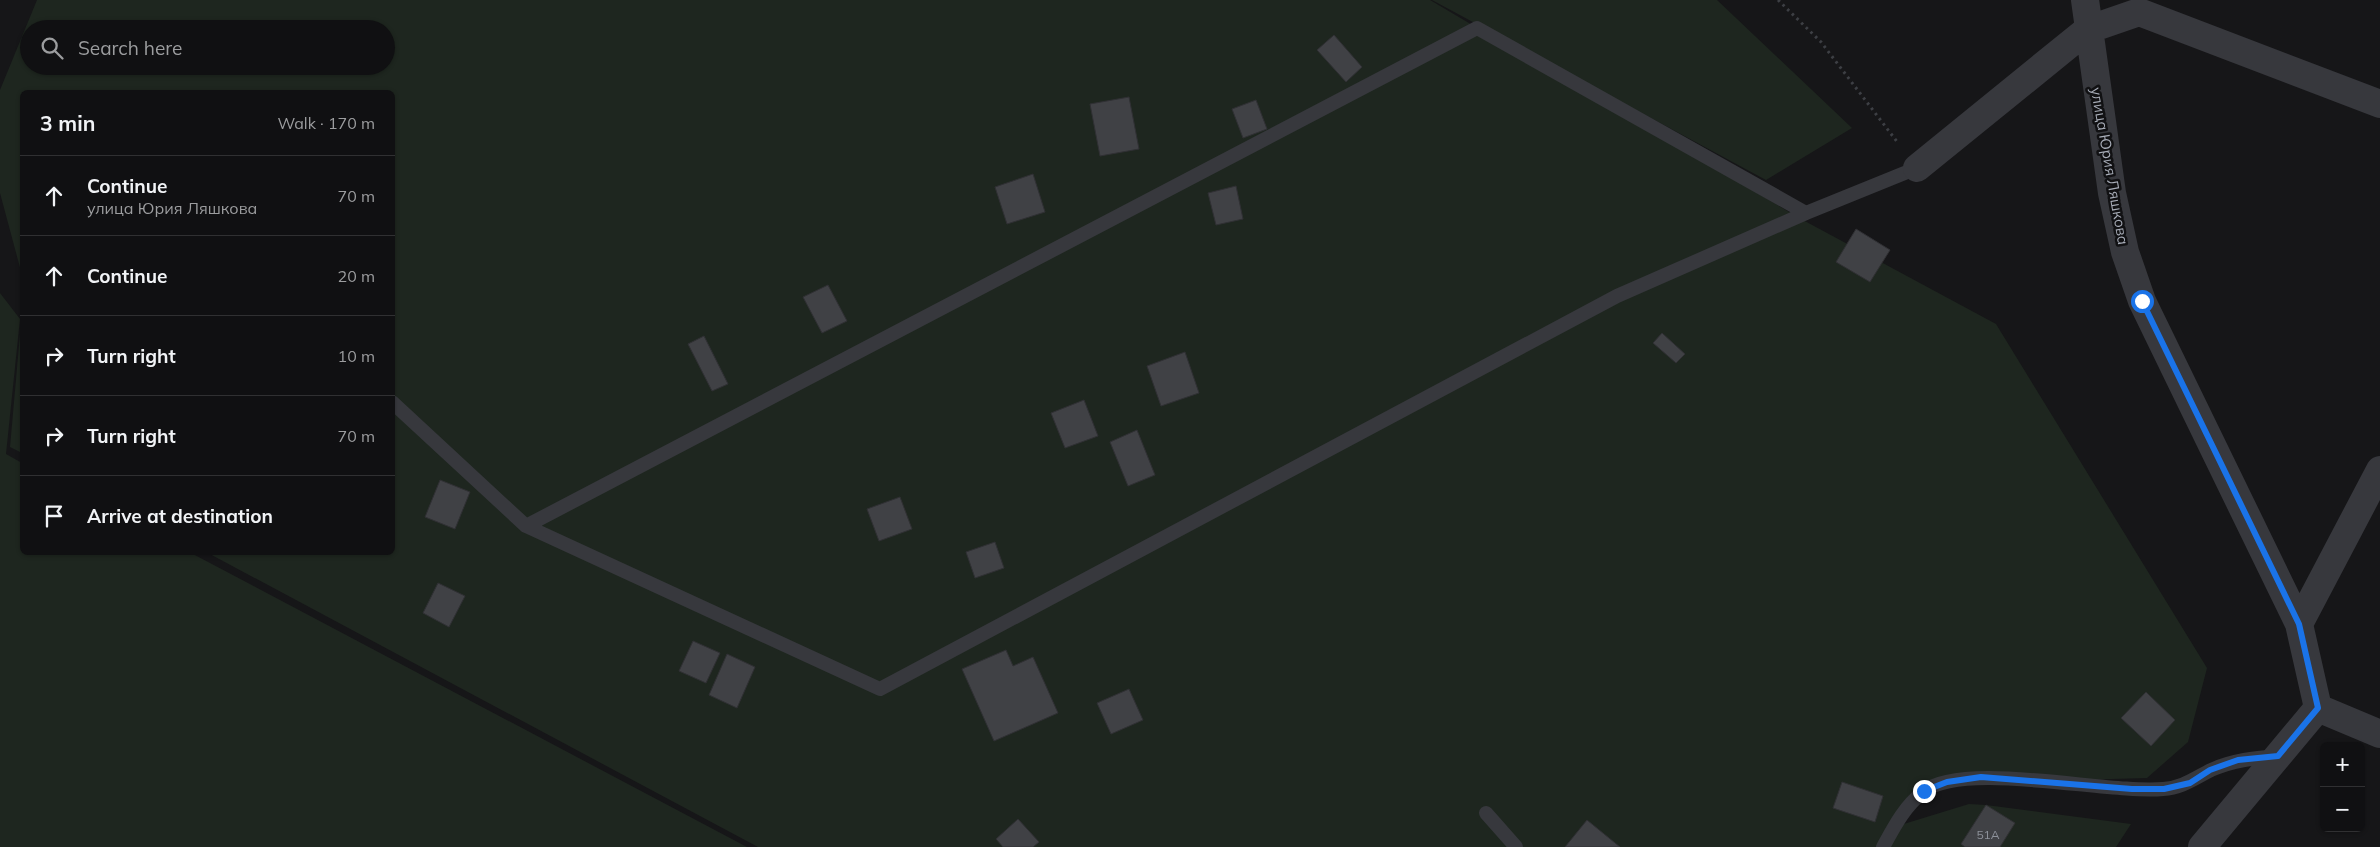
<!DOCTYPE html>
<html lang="en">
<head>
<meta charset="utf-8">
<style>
	body { margin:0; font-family:Mulish,sans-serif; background:#19191b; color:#f1f3f6 }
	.controls { position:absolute; right:15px; bottom:15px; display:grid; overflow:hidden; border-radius:8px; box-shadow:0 1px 4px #0004 }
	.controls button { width:45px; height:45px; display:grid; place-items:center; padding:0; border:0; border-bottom:1px solid #303032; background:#101012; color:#f1f3f6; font:25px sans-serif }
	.stop { position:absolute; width:15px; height:15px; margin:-11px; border:4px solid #1a73e8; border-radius:50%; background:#fff }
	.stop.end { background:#1a73e8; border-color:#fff; box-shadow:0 1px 5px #0008 }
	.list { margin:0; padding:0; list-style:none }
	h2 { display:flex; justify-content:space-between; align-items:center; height:65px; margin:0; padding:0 20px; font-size:21px }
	h2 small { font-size:16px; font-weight:400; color:#9c9d9f }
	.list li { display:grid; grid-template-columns:32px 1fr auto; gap:15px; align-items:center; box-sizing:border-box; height:80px; padding:0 20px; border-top:1px solid #303032 }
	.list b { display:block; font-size:19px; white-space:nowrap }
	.list p { margin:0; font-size:16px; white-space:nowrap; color:#9c9d9f }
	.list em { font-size:16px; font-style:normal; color:#9c9d9f }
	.icon { flex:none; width:28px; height:28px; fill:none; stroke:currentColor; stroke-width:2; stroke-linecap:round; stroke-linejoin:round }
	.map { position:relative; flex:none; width:2380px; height:847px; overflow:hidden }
	.search { position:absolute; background:#101012; box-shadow:0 1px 4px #0004; left:20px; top:20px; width:375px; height:55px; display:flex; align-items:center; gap:12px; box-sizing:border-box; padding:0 18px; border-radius:28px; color:#9c9d9f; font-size:19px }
	.panel { position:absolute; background:#101012; box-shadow:0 1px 4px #0004; left:20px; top:90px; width:375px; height:465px; border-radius:8px }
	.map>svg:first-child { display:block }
</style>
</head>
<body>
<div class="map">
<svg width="2380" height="847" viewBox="0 0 2380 847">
	<rect width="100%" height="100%" fill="#161618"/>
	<path fill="#1e261f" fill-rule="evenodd" d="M37,0H1430L1801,219L1996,324L2207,668L2188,742L2147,778L1942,784L1894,827L1969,804L1986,805L2131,824L2116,847H758L208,553L392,552V92H22V275L0,193V90ZM29,29H386V66H29Z
		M1432,0H1717L1852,128L1766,180Z
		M0,293L20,319L6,454L22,463V552L191,553L747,847H0Z
		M21,323H22V453L10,447Z"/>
	<path fill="#404145" stroke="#303034" d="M1334,35L1362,67L1346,82L1317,50Z
		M1129,97L1139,149L1100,156L1090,104Z
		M1256,100L1267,129L1243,138L1232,109Z
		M1033,174L1045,212L1007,224L995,187Z
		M1236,186L1243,219L1216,225L1208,193Z
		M1856,229L1890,250L1870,282L1836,262Z
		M828,285L847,321L822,333L803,297Z
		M1662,333L1685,354L1676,363L1653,343Z
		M704,336L728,384L712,391L688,344Z
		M1185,352L1199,393L1161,406L1147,366Z
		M1084,400L1098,436L1065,448L1051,413Z
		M1137,430L1155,475L1128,486L1110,442Z
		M440,480L470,492L455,529L425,517Z
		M900,497L912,529L879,541L867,509Z
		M995,542L1004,568L975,578L966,552Z
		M438,583L465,596L449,627L423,613Z
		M693,641L720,653L706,683L679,671Z
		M1006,650L1013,666L1033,657L1058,713L994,741L962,669Z
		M727,654L755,667L737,708L709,695Z
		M1129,689L1143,720L1111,734L1097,703Z
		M2146,692L2175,720L2151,746L2121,718Z
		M1842,782L1883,796L1875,822L1833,808Z
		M1986,805L2015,823L2000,847H1965L1961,844Z
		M1018,819L1039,842L1033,847H1003L996,839Z
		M1587,820L1620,847H1565Z"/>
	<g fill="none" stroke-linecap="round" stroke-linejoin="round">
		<path stroke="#3d3f44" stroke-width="3" stroke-dasharray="2.5 4" stroke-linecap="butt" d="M1778,0L1821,42L1898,143"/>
		<path stroke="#37383d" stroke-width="14" d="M392,402L526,526L880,689L1617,296L1806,213
			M526,526L1477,28L1806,213L1917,168
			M1486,813L1516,847
			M1883,847C1894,827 1904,807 1923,792C1963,760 2107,794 2163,789C2182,788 2195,778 2211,770C2233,760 2255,758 2278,756"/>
		<path stroke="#37383d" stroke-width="28" d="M2085,0L2112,193L2125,252L2142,301L2299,624
			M1917,168L2087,30L2139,12L2380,104
			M2318,708L2380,734
			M2202,847L2318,708L2299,624L2380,470"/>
	</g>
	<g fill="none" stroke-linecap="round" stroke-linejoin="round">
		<path stroke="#1a73e8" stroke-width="6" d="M1924,791L1947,782L1981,777L2132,789H2164L2190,783L2210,770L2238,760L2278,756L2318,708L2299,624L2142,301"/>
	</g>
	<g text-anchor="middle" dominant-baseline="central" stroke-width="5" stroke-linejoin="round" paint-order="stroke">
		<g font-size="12" fill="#8e929b">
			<text x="1988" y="834">51А</text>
		</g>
		<g font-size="15" fill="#a8adb8" stroke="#111113">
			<text transform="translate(2110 166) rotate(80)">улица Юрия Ляшкова</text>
		</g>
	</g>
</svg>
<div class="controls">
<button>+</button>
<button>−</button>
</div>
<div class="stop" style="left:2142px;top:301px"></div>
<div class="stop end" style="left:1924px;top:791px"></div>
<div class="search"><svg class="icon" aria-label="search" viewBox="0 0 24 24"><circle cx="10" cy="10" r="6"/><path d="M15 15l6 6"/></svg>Search here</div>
<section class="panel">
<h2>3 min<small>Walk · 170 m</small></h2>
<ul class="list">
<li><svg class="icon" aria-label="ahead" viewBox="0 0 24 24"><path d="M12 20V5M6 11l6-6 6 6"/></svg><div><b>Continue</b><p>улица Юрия Ляшкова</p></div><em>70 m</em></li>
<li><svg class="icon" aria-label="ahead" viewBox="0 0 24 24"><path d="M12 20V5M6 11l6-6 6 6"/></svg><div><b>Continue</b></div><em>20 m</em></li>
<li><svg class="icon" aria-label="right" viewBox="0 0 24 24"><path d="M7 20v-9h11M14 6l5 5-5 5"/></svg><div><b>Turn right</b></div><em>10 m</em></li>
<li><svg class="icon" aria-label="right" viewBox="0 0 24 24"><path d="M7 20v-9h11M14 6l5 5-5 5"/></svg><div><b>Turn right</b></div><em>70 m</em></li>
<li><svg class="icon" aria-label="arrive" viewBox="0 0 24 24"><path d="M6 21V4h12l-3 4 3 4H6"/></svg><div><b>Arrive at destination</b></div></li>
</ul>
</section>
</div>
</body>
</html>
